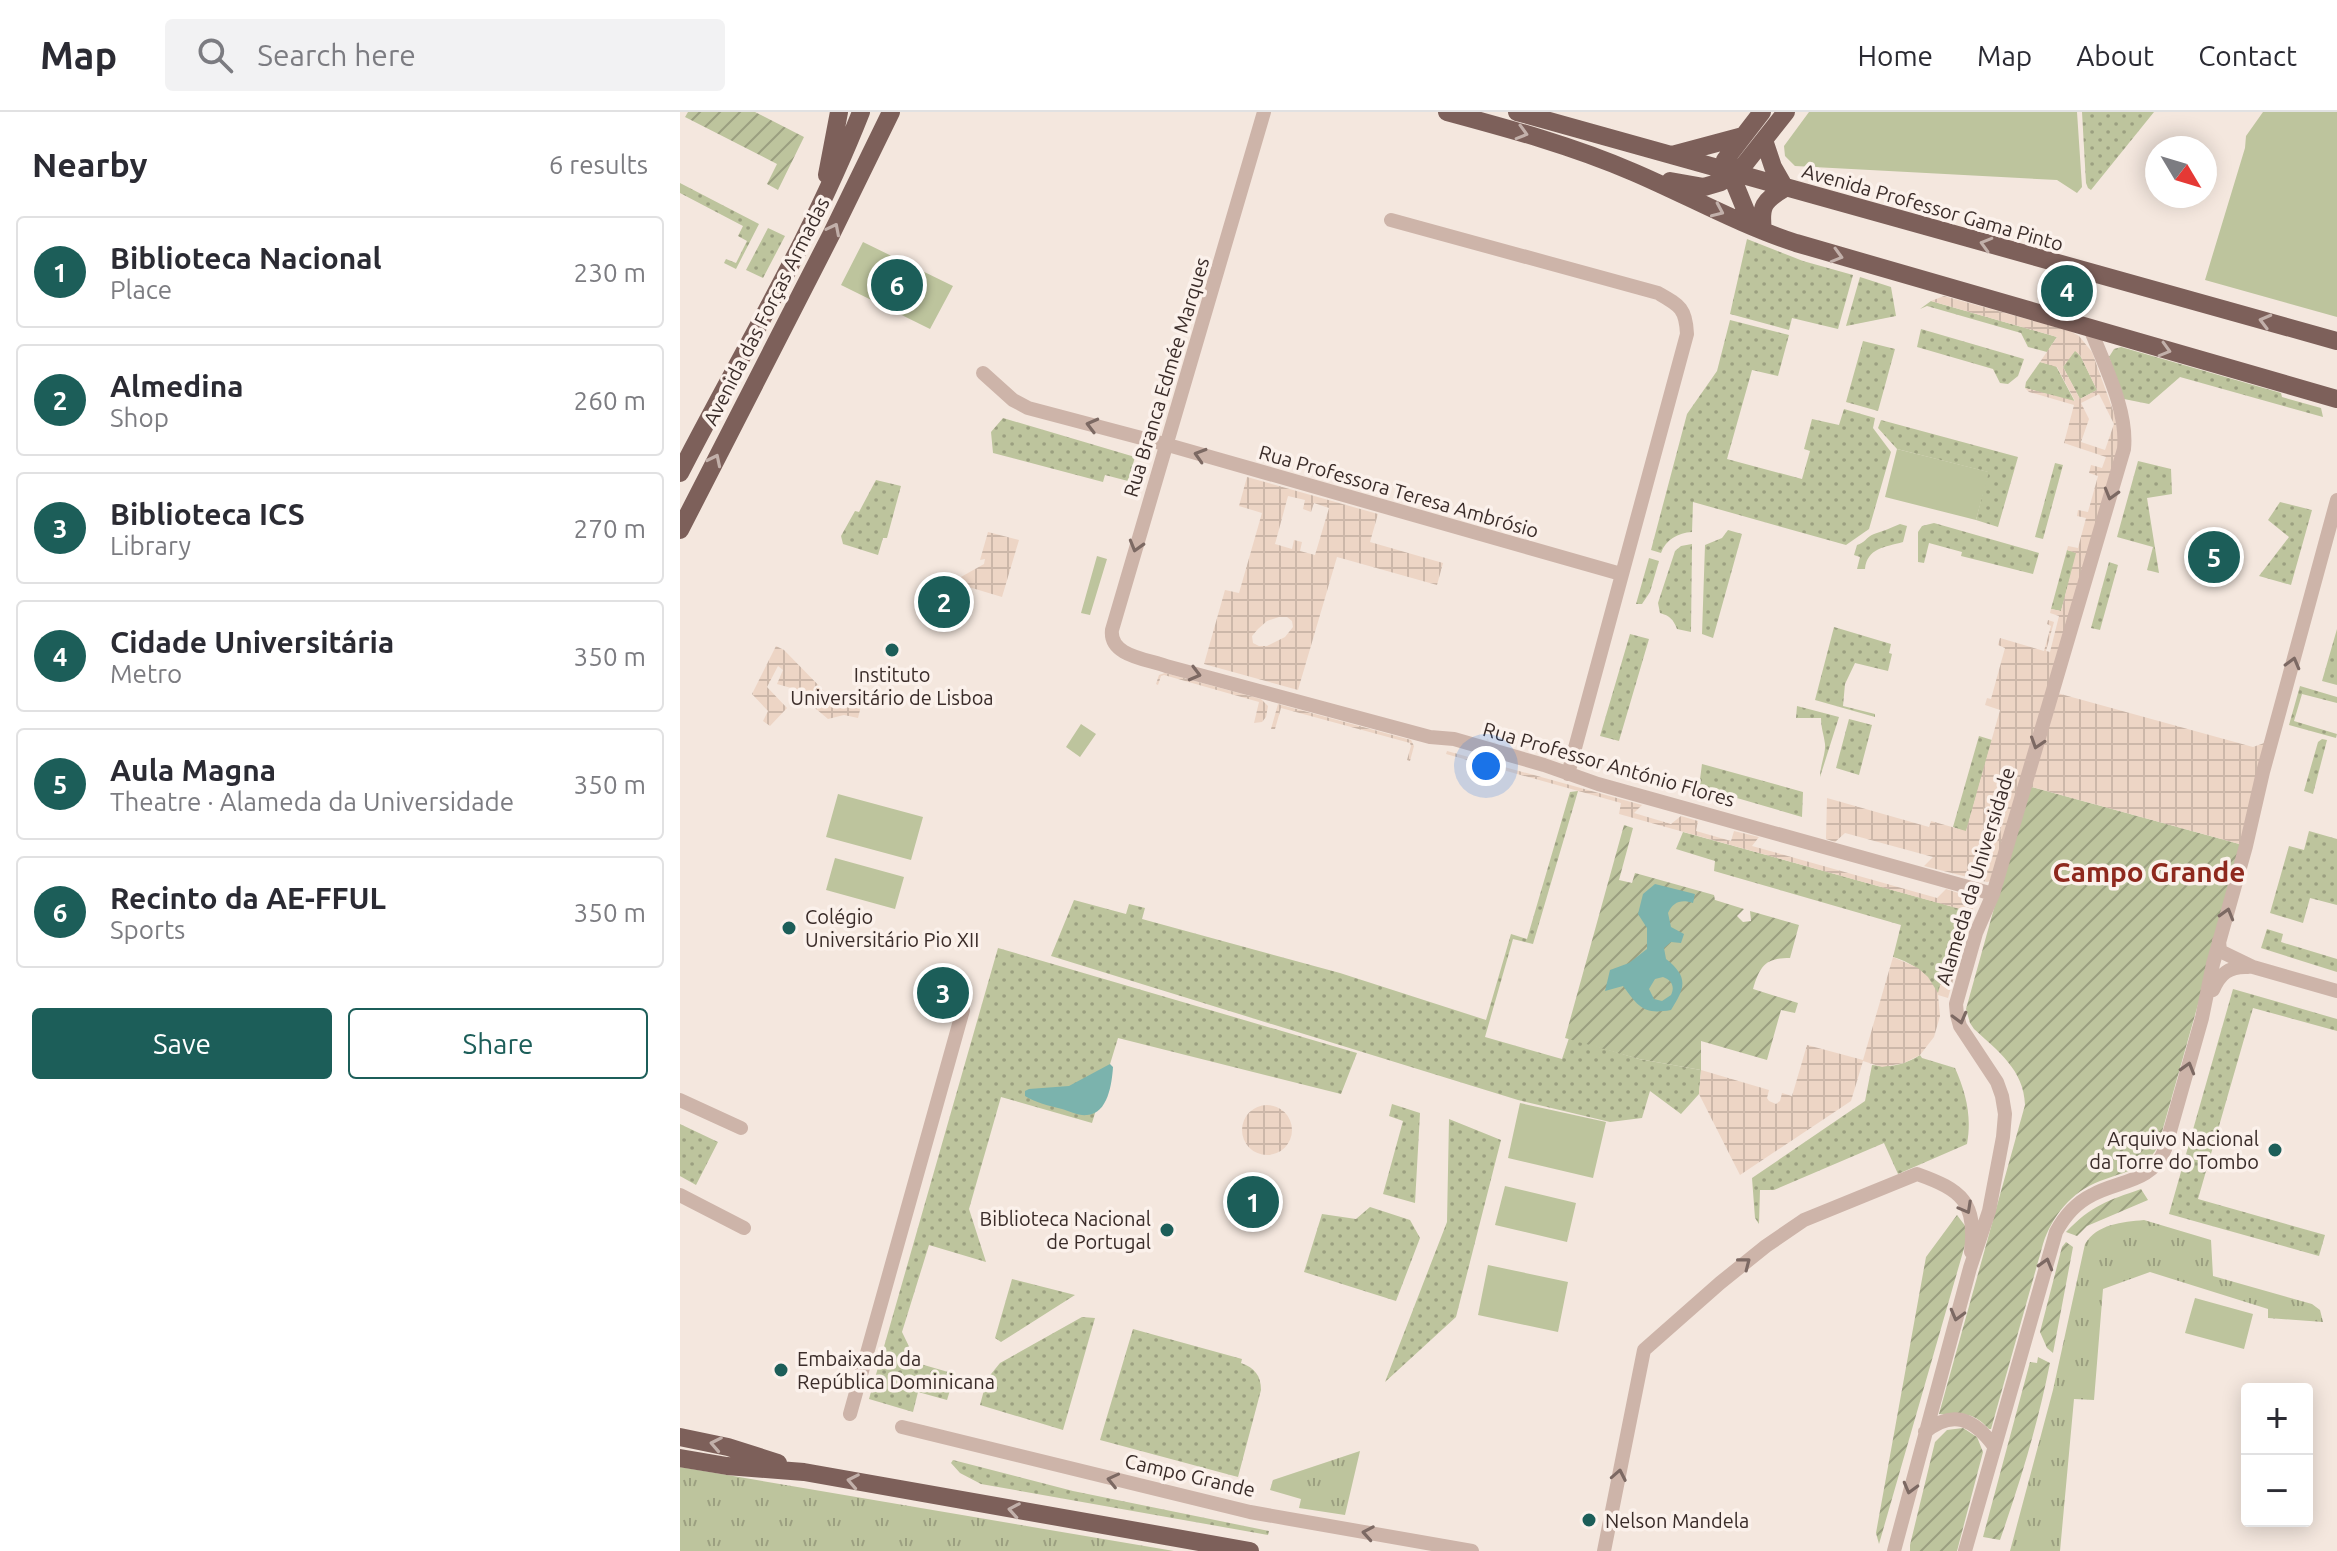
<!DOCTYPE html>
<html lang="en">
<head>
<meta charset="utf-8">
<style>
	body { margin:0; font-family:Ubuntu,sans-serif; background:#f2f2f3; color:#2b2b33 }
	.controls { position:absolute; right:24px; bottom:24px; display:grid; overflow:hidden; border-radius:8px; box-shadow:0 4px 20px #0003 }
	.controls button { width:72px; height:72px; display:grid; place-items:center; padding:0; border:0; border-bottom:2px solid #e1e1e2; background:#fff; color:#2b2b33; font:40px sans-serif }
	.compass { position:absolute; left:1465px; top:24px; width:72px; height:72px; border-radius:50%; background:#fff; box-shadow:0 4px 20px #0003; rotate:128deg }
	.you { position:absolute; left:806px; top:654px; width:28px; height:28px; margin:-20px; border:6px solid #fff; border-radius:50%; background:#1a73e8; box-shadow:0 0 0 12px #1a73e833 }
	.badge { display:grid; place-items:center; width:52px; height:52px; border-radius:50%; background:#1c5e59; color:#fff; font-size:26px; font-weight:700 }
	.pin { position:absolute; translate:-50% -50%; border:4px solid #fff; box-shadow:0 2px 8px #0006 }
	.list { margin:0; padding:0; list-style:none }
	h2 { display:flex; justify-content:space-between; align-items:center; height:104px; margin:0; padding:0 32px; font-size:34px }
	h2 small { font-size:26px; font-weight:400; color:#7c7c81 }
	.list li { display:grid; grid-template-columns:52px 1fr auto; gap:24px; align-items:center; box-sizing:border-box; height:112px; margin:0 16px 16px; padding:0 16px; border:2px solid #e1e1e2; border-radius:8px }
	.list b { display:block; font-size:30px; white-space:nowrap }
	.list p { margin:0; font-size:26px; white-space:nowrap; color:#7c7c81 }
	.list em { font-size:26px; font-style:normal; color:#7c7c81 }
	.actions { display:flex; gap:16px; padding:24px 32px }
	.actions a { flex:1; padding:18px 0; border:2px solid #1c5e59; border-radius:8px; text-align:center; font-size:28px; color:#1c5e59 }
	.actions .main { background:#1c5e59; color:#fff }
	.icon { flex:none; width:44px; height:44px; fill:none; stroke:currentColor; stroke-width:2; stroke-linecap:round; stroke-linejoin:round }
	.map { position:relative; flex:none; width:1657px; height:1439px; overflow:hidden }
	header { display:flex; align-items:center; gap:48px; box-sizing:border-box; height:112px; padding:0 40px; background:#fff; border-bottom:2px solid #e1e1e2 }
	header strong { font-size:38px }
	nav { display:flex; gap:44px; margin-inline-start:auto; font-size:28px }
	.search { width:560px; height:72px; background:#f2f2f3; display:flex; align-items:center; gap:20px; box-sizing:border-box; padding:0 28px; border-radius:8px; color:#7c7c81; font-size:30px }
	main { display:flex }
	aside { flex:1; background:#fff }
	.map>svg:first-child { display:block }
</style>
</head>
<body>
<header>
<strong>Map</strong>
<div class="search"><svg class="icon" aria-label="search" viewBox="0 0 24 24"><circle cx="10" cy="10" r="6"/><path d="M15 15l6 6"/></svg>Search here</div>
<nav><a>Home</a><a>Map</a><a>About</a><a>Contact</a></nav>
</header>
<main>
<aside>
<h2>Nearby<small>6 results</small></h2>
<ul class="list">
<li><span class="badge">1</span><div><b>Biblioteca Nacional</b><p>Place</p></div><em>230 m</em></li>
<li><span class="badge">2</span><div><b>Almedina</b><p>Shop</p></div><em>260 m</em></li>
<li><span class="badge">3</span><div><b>Biblioteca ICS</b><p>Library</p></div><em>270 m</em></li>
<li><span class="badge">4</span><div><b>Cidade Universitária</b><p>Metro</p></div><em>350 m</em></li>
<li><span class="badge">5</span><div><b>Aula Magna</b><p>Theatre · Alameda da Universidade</p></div><em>350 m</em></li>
<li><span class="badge">6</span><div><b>Recinto da AE-FFUL</b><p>Sports</p></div><em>350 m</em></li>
</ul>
<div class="actions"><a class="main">Save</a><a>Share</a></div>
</aside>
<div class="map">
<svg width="1657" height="1439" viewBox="0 0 1657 1439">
	<defs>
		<pattern id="grass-dots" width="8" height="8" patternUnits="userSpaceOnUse" patternTransform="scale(2)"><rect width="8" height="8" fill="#bdc49d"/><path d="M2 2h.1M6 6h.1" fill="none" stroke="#9b9f80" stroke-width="1.8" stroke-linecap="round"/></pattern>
		<pattern id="park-tufts" width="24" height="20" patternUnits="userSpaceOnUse" patternTransform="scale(2)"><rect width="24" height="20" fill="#bdc49d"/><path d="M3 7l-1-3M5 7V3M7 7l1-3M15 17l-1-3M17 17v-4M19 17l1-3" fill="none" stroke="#9b9f80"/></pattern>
		<pattern id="garden-furrows" width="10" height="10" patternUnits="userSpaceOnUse" patternTransform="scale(2)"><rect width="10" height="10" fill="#bdc49d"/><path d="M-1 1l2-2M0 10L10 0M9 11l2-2" fill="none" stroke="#9b9f80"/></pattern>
		<pattern id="plaza-grid" width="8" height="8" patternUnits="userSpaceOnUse" patternTransform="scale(2)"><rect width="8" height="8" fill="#edd5c5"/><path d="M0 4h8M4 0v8" fill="none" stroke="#ccb7a9"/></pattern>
	</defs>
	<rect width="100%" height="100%" fill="#f4e7de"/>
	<path fill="url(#grass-dots)" d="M1402,0H1474L1411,78L1408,76L1406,71Z
		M0,71L79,112L56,157L44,151L46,147L56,151L67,129L58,124L63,114L0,81Z
		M88,116L105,124L83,166L66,158Z
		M1067,127L1123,149L1173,163L1158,217L1112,206L1109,218L1050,202Z
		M1180,165L1211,175L1216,204L1166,214Z
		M1251,189L1377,225L1367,240L1348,235L1341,221L1247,194L1240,197Z
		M1050,208L1109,223L1098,264L1072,258L1047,347L1122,367L1130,339L1124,337L1132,307L1159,313L1164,297L1195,306L1193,316L1211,340L1189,417L1166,433L1013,390L1012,420C998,421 986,427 981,441L971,438L1007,302L1037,259Z
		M1241,217L1344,247L1338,264L1328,272L1320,271L1313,257L1237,235Z
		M1183,229L1215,237L1198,299L1166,290Z
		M1441,235L1601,281L1602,285L1641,296L1643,305L1500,265L1469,292L1444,287L1429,245L1434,237Z
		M1395,238L1401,245L1417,278L1400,287L1383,255Z
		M1360,250L1376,254L1395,290L1345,276L1346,270Z
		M323,306L455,345L448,369L425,363L423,370L313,341L311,320Z
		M1201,308L1338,345L1318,415L1296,408L1308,360L1217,337L1198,316Z
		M1458,349L1491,357L1492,382L1467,386L1479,461L1467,458L1473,435L1437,425Z
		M1375,351L1383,353L1363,427L1355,425Z
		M196,368L221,374L207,426H203L198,443L163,432L161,424L175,399L179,400Z
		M1600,390L1632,398L1611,473L1579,464L1609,425L1588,408Z
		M1254,411L1359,441L1353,462L1281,444L1282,440L1249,431L1244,451L1238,450V420L1242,414Z
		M1220,412L1227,414L1223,430C1205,435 1187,436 1185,457H1177L1180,445L1174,443L1177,433C1185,431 1186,425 1194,422C1203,419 1211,416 1220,412Z
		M1048,418L1062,422L1033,526L1022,522L1025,433L1042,426Z
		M1012,432L1011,520L997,517C993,507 990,504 980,501L978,491L995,439L1001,434Z
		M1387,438L1397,441L1381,499L1371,497Z
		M969,446L979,449L970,480L962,492H956Z
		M1429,450L1438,453L1420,518L1411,516Z
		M1154,515L1211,532L1209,541L1212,542L1208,559L1175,551L1165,572L1163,594L1195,602V605L1135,588Z
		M1657,517V573L1642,569Z
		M950,522L969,527L939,629L920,624Z
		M1620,574L1657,585V591L1622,582L1614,609L1657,622L1656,626L1609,613Z
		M1117,594L1159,605L1140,665C1140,654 1146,641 1145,632C1144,623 1141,616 1141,606H1116Z
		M1169,607L1192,613L1179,663L1156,656Z
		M1299,624L1312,628L1286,720L1273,715Z
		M1642,627L1647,628L1633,682L1624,679L1638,630Z
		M1022,652L1123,680L1122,705L1019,675Z
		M898,679L853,832L833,827L805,925L882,947L889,926L959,947L1021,958L1019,982L1001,1002L970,979L962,1006L930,1010L838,988L371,844L394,788L446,802L449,792L465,796L462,807L660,861L806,908L831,822L847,827L890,680Z
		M1629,719L1657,727V793L1630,786L1623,811L1590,801L1609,734L1624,738Z
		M1003,720L1281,797L1258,883C1246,862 1236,852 1213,845L1221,813L1034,759L1035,749L996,737Z
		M1587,817L1603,822L1601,830L1657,847V860L1581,836Z
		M318,836L677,941L661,982L438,926L412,1011L321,985L289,1097L306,1150L249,1133L222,1220L237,1251L275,1262L267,1288L238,1280L233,1300L189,1287Z
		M1553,877L1657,907V919L1573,896L1518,1087L1645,1123L1639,1144L1489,1102Z
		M1240,943L1242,946L1275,956C1286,981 1292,1004 1287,1032L1218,1062L1204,1031L1094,1078H1080L1079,1112L1075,1106L1072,1066L1185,989L1192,953C1210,956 1224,953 1240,943Z
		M712,992L740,1001L735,1091L703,1082L723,1009L709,1004Z
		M769,1007L821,1028L776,1205L705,1270L767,1110Z
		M0,1012L38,1030L16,1073L0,1064Z
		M690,1095L730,1108L740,1126L716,1189L624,1160L642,1102L676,1107Z
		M332,1167L395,1183L321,1230L315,1226Z
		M402,1205L415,1206L383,1318L300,1293L307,1267L320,1251Z
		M453,1217L562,1247L561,1251C575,1256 581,1264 581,1278L558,1365L420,1328Z
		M273,1348L393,1379L589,1419L588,1423L301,1372L280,1361L271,1351Z"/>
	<path fill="url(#park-tufts)" d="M1464,1108L1531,1128L1533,1164L1632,1192L1640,1198L1643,1210L1588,1206V1197L1470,1160L1423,1177L1414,1288L1394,1287L1380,1439H1330L1373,1278L1405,1132C1417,1112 1442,1110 1464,1108Z
		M680,1339L665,1403L619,1396L621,1387L590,1378L593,1368Z
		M0,1355L494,1439H0Z"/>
	<path fill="url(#garden-furrows)" d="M8,0H75L124,25L98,78L87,72L97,52L5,5Z
		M1348,674L1563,733L1478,1034C1466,1058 1443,1060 1420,1069C1391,1080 1372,1104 1363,1132L1311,1317H1309C1289,1296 1283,1305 1259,1302L1345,993C1344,958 1318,939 1294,917L1290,911L1286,897Z
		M944,713L953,716L939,768L952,771L955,761L1034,783L1035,788L1064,797L1057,804L1063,810L1071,809L1070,799L1119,813L1110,846C1085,846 1080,854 1073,877L1118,891L1115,901L1101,898L1087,948L1021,929V958L959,947L885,926Z
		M1461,1077L1468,1088L1407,1114L1397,1124L1386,1120C1412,1093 1427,1089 1461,1077Z
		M1277,1103L1289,1119L1199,1432L1196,1421L1246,1145Z
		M1386,1130L1393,1135L1373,1241L1367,1236L1360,1220L1382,1135Z
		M1358,1245L1370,1251C1358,1312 1340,1370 1320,1428L1303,1425L1350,1250L1357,1251Z
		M1283,1316L1297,1325L1303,1340L1277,1439H1230V1433L1255,1330L1267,1318Z"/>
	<path fill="#bdc49d" d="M1129,0H1397L1402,75L1397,81L1377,68L1115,54L1105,44L1104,34Z
		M1583,0H1657V205L1525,168L1565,36L1566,24Z
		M183,130L273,174L250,217L161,173Z
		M1217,337L1309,360L1296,408L1205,385Z
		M417,444L427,447L410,503L401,501Z
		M401,612L416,622L400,645L386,635Z
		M158,682L243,705L231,748L146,725Z
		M155,746L224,765L215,797L146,778Z
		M840,991L926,1010L913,1066L828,1046Z
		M825,1074L896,1091L887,1130L815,1113Z
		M808,1153L888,1170L878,1220L798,1203Z
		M1515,1186L1573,1202L1564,1237L1505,1221Z"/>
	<path fill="url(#plaza-grid)" fill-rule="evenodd" d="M1264,184L1390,219L1399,224L1412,240L1435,304L1439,332L1311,769L1307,770L1244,754L1253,745L1165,721L1155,730L1146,727L1147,686L1249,715L1251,709L1286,719L1320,598L1305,593L1307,586L1311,587L1325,536L1318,533L1320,526L1364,539L1371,514L1367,512L1368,508L1374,510L1366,539L1370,540L1379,504L1370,501L1371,497L1381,499L1396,441L1387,438L1388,434L1398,436L1406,406L1397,404L1398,398L1408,400L1418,364L1409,361L1411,353L1422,356L1426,345L1384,331L1394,293L1349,280L1345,276L1395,289L1377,255L1360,250L1377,225L1251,189ZM1395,239L1400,243L1417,278L1400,287L1383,255ZM1419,282L1434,312L1425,338L1401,330L1409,307L1401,291Z
		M567,365L698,402L690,430L763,451L757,473L657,445L618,578L524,552L545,478L559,481L582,401L559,394ZM608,384L625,388L623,397L631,400L634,391L649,396L635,443L620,439L622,430L614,428L612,437L595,432ZM599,505H607L612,509L613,515L605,525L587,534H579L573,531L572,524L578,517L587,509Z
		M308,420L339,428L322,485L272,470L304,452L305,447L300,448Z
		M96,534L104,538L148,583L181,594L178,606L164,603L148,607L129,591V581L97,572L103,558L98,554L87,575L107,596L90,614L83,609L88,599L72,582Z
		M485,561L581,587L588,594L586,605L582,610L574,611L579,590L484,563L481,564L478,573L476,572L479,563Z
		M1377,581L1573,635L1587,630L1563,733L1348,674Z
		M598,592L731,628L734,634L730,649L727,648L731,634L730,631L601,596L595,617H591Z
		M767,639L962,693L954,701L991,712L1001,704L1018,709L1016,719L1051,729L1054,719L1079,725L1072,734L1257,786L1266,777L1288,784L1293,791V798L1268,886L1258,883L1260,904L1254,925L1240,943L1224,951L1202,955L1183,949L1171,989L1060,1063L1019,982L1021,958L1089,978L1087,986L1089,989L1096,992L1100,989L1102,981L1112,984L1127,933L1183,948L1213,845L1238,856L1248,865L1258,881L1280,797L939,702L941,691L766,642Z
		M562 1018a25 25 0 1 1 50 0a25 25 0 1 1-50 0Z"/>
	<path fill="#7bb3ad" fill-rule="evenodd" d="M975,772L1015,782L1013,791C1001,787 993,790 988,801L991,815L1004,822L1001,831L991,830L984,836L986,847C1009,865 1005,876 991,898C963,903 959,895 943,874L925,879L930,858L949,851L967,837V816L958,802L963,782ZM983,865C992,868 995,875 991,883L982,889L974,887L969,877L975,867Z
		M430,952L433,955C432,971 428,1002 407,1003C399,1004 389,999 382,997C369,994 355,990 345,984V979L349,977L389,974Z"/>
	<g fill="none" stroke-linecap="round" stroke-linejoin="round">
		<path stroke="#cdb4a9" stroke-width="14" d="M584,0L432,518C429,544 467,547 486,554L750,625L774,627L864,653L918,672L1313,782
			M711,108L978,181C999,193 1006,196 1007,222L888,662
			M303,261L333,288L348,296L488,333L941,462
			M1539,829L1540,839L1573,855L1657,879
			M1533,878C1540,862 1549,854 1568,855
			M0,988L61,1016
			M0,1083L64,1116
			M170,1302L283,898
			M222,1315L570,1400L792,1439
			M1245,1320C1273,1297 1294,1307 1314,1334
			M924,1439L964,1238L1040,1171L1086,1134L1124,1108L1237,1062C1282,1078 1297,1090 1291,1140
			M1214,1439L1290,1156L1309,1099L1323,1025L1325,1002L1322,984L1317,970L1280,914L1277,903L1276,892L1296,821L1313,782L1444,337C1448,298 1424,253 1410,216
			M1285,1439L1376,1120C1384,1105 1396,1091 1412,1083C1439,1068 1472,1071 1485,1037L1522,906L1533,852L1566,734L1583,660L1657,388"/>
		<path stroke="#7d605a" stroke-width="18" d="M767,0C830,17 893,34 953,60C1007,83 1060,113 1116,131L1657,287
			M837,0L1657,229
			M1084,28L1093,55L1105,76
			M992,43L1063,24
			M147,63L159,0
			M990,69L1024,75L1041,70L1064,53L1106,0
			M1072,114L1045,48L1082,0
			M1083,119C1080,94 1083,89 1105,76
			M0,361C61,242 132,125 181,0
			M0,418L151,123L211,0
			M0,1325L48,1335L98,1351
			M0,1346L47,1354L124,1360L570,1439"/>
	</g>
	<defs><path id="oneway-chevron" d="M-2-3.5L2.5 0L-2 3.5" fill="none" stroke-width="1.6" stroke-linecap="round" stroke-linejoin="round" transform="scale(2)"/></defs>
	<g stroke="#c2b0aa">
		<use href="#oneway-chevron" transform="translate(842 21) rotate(16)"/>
		<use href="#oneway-chevron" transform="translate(1038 99) rotate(24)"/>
		<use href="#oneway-chevron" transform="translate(154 117) rotate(-63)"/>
		<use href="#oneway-chevron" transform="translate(1306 132) rotate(-164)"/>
		<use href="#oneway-chevron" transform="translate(1157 144) rotate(16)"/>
		<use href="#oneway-chevron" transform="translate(1585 209) rotate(-165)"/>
		<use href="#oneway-chevron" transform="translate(1485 238) rotate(16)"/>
		<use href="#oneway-chevron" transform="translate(35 348) rotate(-64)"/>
		<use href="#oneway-chevron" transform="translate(36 1332) rotate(-169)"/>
		<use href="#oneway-chevron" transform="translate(173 1369) rotate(-169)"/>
		<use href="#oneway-chevron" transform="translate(334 1398) rotate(-170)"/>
	</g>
	<g stroke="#7c6963">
		<use href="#oneway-chevron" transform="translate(412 313) rotate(-165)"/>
		<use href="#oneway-chevron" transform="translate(520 343) rotate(-163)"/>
		<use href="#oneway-chevron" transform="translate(1431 382) rotate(106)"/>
		<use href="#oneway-chevron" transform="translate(456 434) rotate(106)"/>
		<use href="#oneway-chevron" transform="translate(1613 551) rotate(-75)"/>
		<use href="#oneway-chevron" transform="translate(515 562) rotate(15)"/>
		<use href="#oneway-chevron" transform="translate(1357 631) rotate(108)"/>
		<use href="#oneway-chevron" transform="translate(1547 802) rotate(-74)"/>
		<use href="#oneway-chevron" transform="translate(1280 906) rotate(75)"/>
		<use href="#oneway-chevron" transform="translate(1508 956) rotate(-74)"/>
		<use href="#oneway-chevron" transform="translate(1286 1096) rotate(61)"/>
		<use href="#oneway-chevron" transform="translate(1065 1151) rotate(-38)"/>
		<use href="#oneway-chevron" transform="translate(1366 1152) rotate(-74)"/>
		<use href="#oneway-chevron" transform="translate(1277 1203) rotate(105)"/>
		<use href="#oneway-chevron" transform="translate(939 1363) rotate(-79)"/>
		<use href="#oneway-chevron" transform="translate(433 1368) rotate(-167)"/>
		<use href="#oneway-chevron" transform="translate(1230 1376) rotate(105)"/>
		<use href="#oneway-chevron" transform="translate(688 1421) rotate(-170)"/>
	</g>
	<g fill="#1c5e59" stroke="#fbf1eb" stroke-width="3">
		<circle cx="212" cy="538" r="8"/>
		<circle cx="109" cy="816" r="8"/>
		<circle cx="1595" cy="1038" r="8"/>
		<circle cx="487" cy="1118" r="8"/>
		<circle cx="101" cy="1258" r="8"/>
		<circle cx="909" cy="1408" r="8"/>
	</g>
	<g text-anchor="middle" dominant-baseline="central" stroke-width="7" stroke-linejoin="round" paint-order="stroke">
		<g font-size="20" fill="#3a2c29" stroke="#fbf1eb">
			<text transform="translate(1253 95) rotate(16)">Avenida Professor Gama Pinto</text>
			<text transform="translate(86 199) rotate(-63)">Avenida das Forças Armadas</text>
			<text transform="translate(486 265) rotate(-73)">Rua Branca Edmée Marques</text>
			<text transform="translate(719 379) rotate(16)">Rua Professora Teresa Ambrósio</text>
			<text transform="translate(929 652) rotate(16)">Rua Professor António Flores</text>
			<text transform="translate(1295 764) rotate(-73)">Alameda da Universidade</text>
			<text transform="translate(510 1363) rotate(13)">Campo Grande</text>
		</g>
		<g font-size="20" fill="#3a2c29" stroke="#fbf1eb" text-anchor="start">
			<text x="212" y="562" text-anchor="middle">Instituto<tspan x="212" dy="23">Universitário de Lisboa</tspan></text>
			<text x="125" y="804">Colégio<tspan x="125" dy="23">Universitário Pio XII</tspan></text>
			<text x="1579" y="1026" text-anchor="end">Arquivo Nacional<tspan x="1579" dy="23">da Torre do Tombo</tspan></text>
			<text x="471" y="1106" text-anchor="end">Biblioteca Nacional<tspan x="471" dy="23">de Portugal</tspan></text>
			<text x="117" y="1246">Embaixada da<tspan x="117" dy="23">República Dominicana</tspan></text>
			<text x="925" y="1408">Nelson Mandela</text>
		</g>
		<g font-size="28" font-weight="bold" fill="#8e281d" stroke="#fbf1eb">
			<text x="1469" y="759">Campo Grande</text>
		</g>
	</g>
</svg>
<div class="controls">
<button>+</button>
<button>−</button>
</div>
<svg class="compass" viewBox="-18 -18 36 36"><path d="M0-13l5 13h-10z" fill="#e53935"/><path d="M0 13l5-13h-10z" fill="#7c7c81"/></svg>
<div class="you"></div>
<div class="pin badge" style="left:573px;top:1090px">1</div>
<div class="pin badge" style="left:264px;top:490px">2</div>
<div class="pin badge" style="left:263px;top:881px">3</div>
<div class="pin badge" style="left:1387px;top:179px">4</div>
<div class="pin badge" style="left:1534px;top:445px">5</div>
<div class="pin badge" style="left:217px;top:173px">6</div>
</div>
</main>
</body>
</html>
